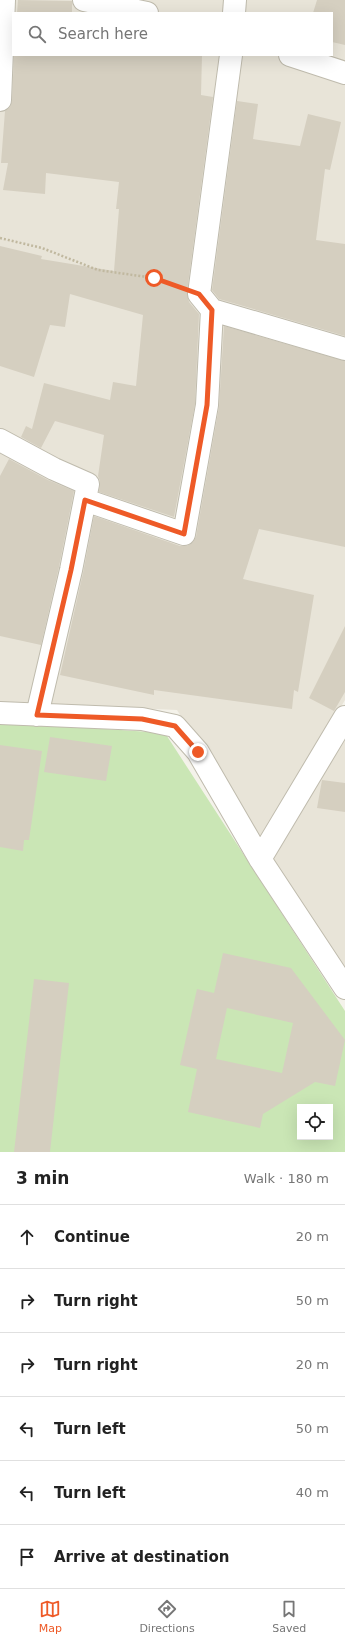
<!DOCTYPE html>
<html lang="en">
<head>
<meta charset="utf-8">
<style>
	body { margin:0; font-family:"DejaVu Sans",sans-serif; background:#f2f2f2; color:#222 }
	.controls { position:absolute; right:12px; bottom:12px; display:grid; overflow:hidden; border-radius:0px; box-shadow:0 4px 16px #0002 }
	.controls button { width:36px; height:36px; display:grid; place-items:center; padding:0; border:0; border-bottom:1px solid #e0e0e0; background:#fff; color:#222; font:20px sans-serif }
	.stop { position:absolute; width:12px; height:12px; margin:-9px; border:3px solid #ee5a27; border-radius:50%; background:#fff }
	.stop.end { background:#ee5a27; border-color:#fff; box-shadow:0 1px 4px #0008 }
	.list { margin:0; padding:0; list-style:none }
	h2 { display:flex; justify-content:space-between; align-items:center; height:52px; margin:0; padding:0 16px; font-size:17px }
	h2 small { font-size:13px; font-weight:400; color:#767676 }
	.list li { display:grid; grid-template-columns:26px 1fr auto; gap:12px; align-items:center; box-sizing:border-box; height:64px; padding:0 16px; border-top:1px solid #e0e0e0 }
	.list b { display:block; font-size:15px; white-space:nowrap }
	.list em { font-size:13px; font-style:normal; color:#767676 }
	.icon { flex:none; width:22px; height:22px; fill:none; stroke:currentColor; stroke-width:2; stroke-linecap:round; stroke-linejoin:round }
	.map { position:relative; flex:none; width:345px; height:1152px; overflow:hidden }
	.search { position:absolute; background:#fff; box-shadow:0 4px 16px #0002; left:12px; right:12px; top:12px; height:44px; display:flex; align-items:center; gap:10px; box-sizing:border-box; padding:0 14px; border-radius:0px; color:#767676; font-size:15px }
	.sheet { height:436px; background:#fff }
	nav { display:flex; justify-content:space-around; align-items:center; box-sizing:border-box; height:56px; border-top:1px solid #e0e0e0; background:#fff; font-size:11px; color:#767676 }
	nav a { display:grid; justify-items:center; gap:2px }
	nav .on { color:#ee5a27 }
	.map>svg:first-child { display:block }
</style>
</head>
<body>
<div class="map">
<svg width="345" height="1152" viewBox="0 0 345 1152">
	<rect width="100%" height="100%" fill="#f4f2ea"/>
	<path fill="#e8e4d8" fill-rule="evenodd" d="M0,0H345V700L259,843L177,710L0,702ZM13,13H332V55H13Z
		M345,730V969L271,856Z"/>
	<path fill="#cae6b5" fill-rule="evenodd" d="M0,722L165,733L345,1011V1152H0ZM300,1107H330V1137H300Z"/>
	<path fill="#d5cfc0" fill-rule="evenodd" d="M18,0L72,1V13H17Z
		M317,0H345V45L332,42V13H313Z
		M14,55H202L201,95L213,97L187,292L189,302L199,314L195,404L174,517L99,492L100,481L98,476L104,435L55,421L41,448L21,437L26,426L32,429L44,383L110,400L113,382L136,386L143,315L70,294L65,327L50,325L34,377L0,366V246L42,256L41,259L114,271L119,209H116L119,182L46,173L45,194L3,190L8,163H1L5,111L10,107L12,100Z
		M237,101L258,104L253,139L300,146L308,114L341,122L330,170L325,169L316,240L345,244V336L219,299L212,290Z
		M224,326L345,361V547L259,529L243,579L314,595L298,692L294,690L292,709L154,690V695L60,675L83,573L94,516L180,546H187L193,542L196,537L219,407Z
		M9,459L48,480L74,491L59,567L41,645L0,636V476Z
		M345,626V692L334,711L309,698Z
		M50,737L112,746L106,781L44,772Z
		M0,745L42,751L29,840H24L23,851L0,847Z
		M322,780L345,783V812L317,808Z
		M223,953L291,968L345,1040L335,1086L315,1082L263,1114L260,1128L188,1112L197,1069L180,1065L197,989L214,993ZM227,1008L293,1023L282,1073L216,1059Z
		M34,979L69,983L50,1152H14Z"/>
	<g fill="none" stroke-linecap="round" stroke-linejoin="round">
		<defs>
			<path id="minor" d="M84,0L147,13
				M234,13L235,0
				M290,55L345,73
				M0,100L4,0
				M212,310L345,349
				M0,440L54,469L88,484L71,570L37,715
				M85,500L184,534L207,405L212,310L199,294L231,55
				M0,713L142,719L175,726L198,752L260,859L345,988
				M260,859L345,717"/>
		</defs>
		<use href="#minor" stroke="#bfbbad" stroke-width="24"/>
		<path stroke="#c0b89f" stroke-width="2.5" stroke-dasharray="2 2" stroke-linecap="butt" d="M0,238L42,248L98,270L154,278L173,284"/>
		<use href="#minor" stroke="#fff" stroke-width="22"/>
	</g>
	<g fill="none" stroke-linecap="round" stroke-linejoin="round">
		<path stroke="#ee5a27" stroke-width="5" d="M154,278L199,294L212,310L207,405L184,534L85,500L71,570L37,715L142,719L175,726L198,752"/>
	</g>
</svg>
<div class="controls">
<button><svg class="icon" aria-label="locate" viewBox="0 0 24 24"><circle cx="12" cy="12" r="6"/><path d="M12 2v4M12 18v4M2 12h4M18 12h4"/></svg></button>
</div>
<div class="stop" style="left:154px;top:278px"></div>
<div class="stop end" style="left:198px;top:752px"></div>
<div class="search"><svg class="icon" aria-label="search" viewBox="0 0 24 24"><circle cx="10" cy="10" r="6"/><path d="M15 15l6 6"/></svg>Search here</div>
</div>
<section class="sheet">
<h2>3 min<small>Walk · 180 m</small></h2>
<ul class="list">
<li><svg class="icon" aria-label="ahead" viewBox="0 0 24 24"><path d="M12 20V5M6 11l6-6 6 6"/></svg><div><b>Continue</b></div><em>20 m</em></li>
<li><svg class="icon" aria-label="right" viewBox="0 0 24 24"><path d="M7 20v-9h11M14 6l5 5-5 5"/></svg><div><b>Turn right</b></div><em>50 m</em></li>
<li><svg class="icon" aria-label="right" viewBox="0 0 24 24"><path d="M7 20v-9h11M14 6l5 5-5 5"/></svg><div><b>Turn right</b></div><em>20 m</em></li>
<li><svg class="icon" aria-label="left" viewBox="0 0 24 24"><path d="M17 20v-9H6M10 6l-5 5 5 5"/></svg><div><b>Turn left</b></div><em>50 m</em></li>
<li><svg class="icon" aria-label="left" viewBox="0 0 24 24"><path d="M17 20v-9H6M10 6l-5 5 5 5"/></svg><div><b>Turn left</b></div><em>40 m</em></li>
<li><svg class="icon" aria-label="arrive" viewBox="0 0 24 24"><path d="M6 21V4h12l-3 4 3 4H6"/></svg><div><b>Arrive at destination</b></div></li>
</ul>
</section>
<nav>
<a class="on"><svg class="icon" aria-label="map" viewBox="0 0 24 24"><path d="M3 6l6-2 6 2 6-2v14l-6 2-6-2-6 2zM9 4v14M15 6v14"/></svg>Map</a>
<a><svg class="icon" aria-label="directions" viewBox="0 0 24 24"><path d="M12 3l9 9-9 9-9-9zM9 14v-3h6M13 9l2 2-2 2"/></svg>Directions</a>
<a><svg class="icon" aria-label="saved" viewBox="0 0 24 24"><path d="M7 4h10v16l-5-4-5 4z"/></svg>Saved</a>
</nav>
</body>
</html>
